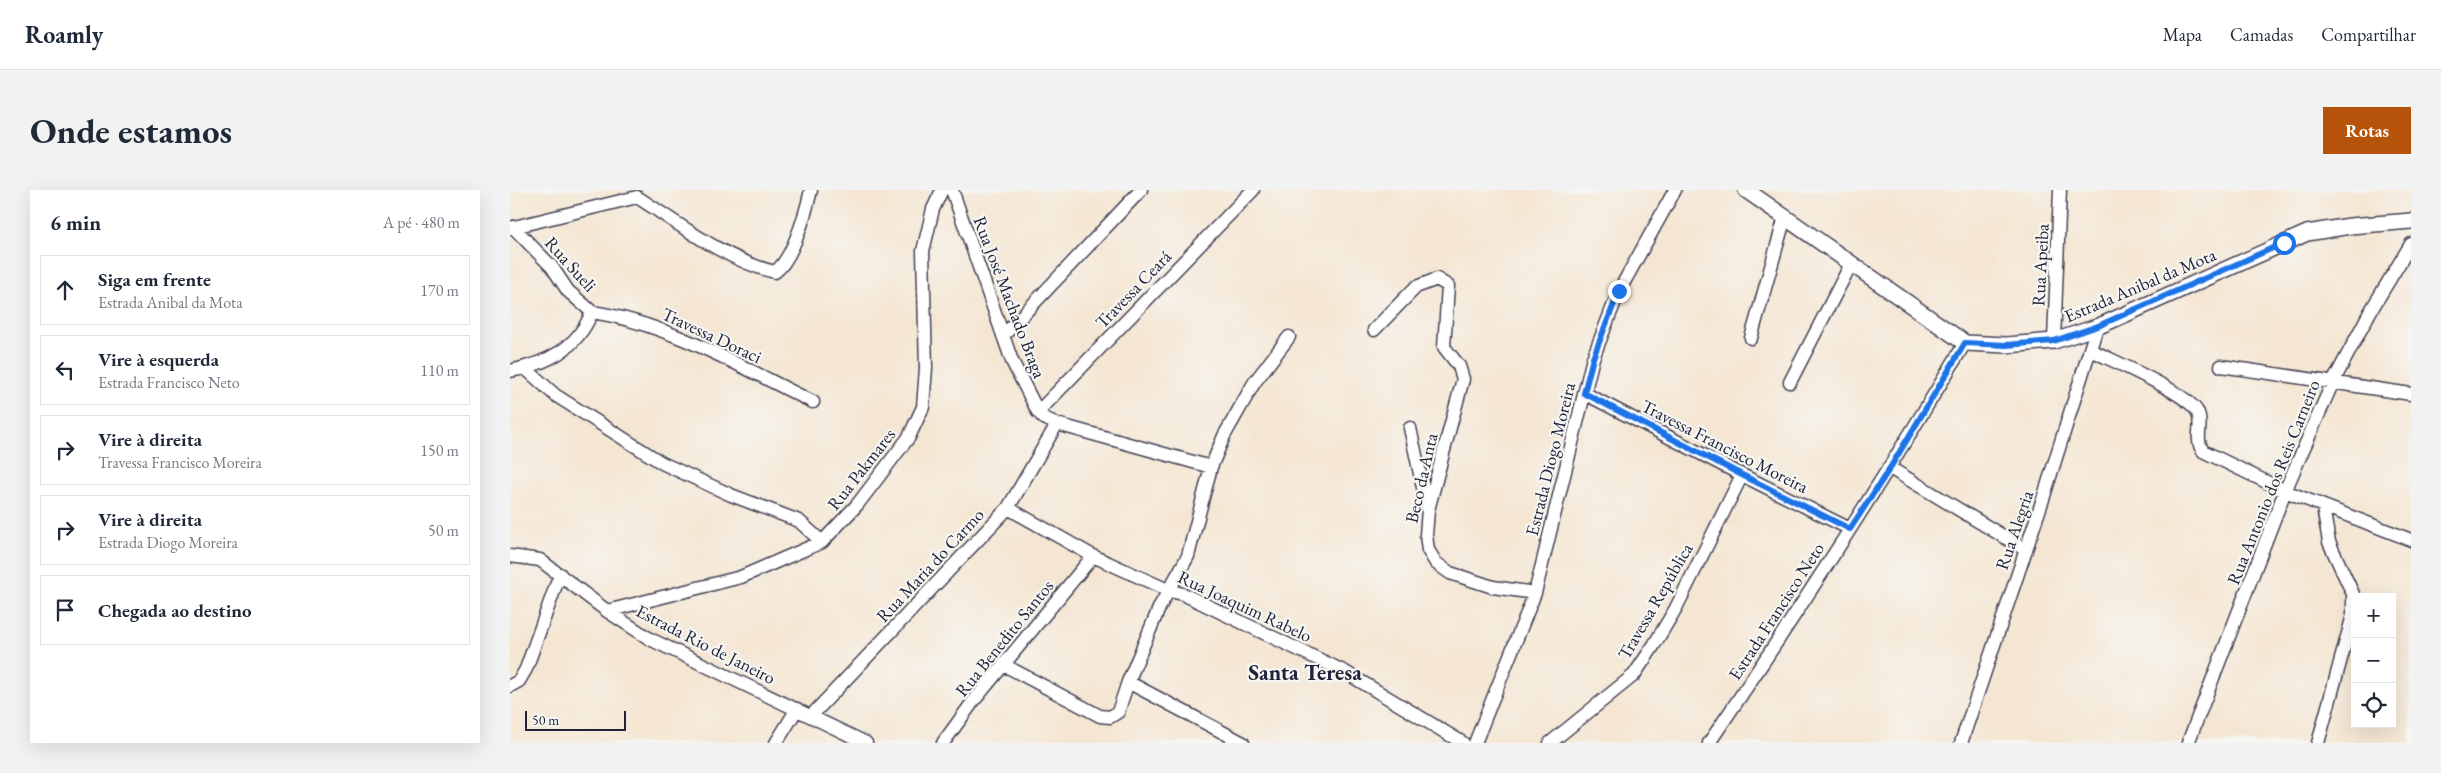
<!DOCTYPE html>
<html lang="pt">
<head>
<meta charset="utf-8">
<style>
	body { margin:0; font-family:"EB Garamond",serif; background:#f2f2f3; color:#1f2937 }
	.controls { position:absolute; right:15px; bottom:15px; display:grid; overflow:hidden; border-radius:0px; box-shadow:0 5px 20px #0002 }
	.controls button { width:45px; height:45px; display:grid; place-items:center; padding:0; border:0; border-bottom:1px solid #e0e1e3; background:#fff; color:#1f2937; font:25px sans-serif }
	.scale { position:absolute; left:15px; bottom:12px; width:101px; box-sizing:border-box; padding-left:5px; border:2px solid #22223b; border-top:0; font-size:14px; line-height:18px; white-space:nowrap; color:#22223b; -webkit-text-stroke:4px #f6f6f2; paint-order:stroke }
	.stop { position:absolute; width:15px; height:15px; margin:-11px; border:4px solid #1a73e8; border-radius:50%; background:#fff }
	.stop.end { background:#1a73e8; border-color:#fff; box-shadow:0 1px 5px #0008 }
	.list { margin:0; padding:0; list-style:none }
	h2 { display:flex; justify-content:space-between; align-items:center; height:65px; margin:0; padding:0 20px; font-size:21px }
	h2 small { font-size:16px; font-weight:400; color:#747a83 }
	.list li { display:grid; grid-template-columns:32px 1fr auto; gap:15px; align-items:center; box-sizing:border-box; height:70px; margin:0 10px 10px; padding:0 10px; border:1px solid #e0e1e3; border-radius:0px }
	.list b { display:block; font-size:19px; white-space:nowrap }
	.list p { margin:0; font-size:16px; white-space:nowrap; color:#747a83 }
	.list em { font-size:16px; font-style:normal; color:#747a83 }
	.icon { flex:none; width:28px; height:28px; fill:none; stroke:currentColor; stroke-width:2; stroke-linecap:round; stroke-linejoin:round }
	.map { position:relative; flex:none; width:1901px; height:553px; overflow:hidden; border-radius:0px }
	header { display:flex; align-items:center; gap:30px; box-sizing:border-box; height:70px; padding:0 25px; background:#fff; border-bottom:1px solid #e0e1e3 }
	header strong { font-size:24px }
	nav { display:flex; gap:28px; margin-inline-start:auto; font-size:18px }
	.intro { display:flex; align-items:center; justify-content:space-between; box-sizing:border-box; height:120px; padding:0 30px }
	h1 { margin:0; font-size:35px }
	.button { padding:12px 22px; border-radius:0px; background:#b45309; color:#fff; font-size:18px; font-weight:700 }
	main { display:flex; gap:30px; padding:0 30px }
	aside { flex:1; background:#fff; border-radius:0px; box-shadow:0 5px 20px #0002 }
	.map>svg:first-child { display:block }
</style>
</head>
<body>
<header>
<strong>Roamly</strong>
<nav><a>Mapa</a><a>Camadas</a><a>Compartilhar</a></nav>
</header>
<div class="intro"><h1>Onde estamos</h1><a class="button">Rotas</a></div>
<main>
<aside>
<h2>6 min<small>A pé · 480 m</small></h2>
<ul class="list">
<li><svg class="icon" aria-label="ahead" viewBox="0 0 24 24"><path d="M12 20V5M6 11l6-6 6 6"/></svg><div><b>Siga em frente</b><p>Estrada Anibal da Mota</p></div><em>170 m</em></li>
<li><svg class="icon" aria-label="left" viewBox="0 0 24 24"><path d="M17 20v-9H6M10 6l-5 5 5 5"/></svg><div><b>Vire à esquerda</b><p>Estrada Francisco Neto</p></div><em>110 m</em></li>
<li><svg class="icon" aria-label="right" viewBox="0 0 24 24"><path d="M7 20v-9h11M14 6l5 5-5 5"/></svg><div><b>Vire à direita</b><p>Travessa Francisco Moreira</p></div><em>150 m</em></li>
<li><svg class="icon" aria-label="right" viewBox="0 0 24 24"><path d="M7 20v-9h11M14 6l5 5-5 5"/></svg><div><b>Vire à direita</b><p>Estrada Diogo Moreira</p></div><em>50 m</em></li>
<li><svg class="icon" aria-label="arrive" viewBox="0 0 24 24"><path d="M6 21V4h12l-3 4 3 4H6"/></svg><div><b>Chegada ao destino</b></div></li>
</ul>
</aside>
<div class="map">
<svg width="1901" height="553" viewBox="0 0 1901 553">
	<rect width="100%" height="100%" fill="#f6f6f2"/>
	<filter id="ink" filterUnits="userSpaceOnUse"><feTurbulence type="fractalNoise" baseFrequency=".02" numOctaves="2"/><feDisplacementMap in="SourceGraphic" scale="10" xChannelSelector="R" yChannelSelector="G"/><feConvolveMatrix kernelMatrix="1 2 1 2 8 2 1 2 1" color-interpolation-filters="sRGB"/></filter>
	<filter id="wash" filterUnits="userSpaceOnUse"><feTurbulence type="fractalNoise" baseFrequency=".0096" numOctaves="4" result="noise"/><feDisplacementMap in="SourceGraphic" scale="20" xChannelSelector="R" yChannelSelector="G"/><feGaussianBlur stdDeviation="1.12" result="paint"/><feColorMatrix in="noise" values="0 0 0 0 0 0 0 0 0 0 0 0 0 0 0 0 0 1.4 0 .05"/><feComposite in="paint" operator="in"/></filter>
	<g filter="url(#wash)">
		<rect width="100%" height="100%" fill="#f5e6d3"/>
	</g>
	<g filter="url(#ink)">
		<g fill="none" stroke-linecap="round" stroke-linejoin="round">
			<defs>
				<path id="minor" d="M442,0L502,171L528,222L534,228L547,234L701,277
					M0,38L127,7C168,33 217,71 265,82C283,69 296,22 301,0
					M82,122C158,133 233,178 303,212
					M864,140L906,97L927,89L938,96L934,157L949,176L953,189L918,320L916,345L918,360L926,373L940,383L983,397L1025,403
					M493,146L631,0
					M1241,148L1275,27
					M1544,151L1550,0
					M1581,160C1603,171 1680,204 1688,223C1693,236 1684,249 1693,261L1775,301L1901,350
					M1711,176L1901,204
					M15,178L45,205L152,273L221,305L289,331L312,352
					M0,181C38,173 67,159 82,122L58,101L42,77L3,37
					M1280,192L1341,74
					M1074,203L1232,285L1340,339
					M528,222L743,0
					M900,238L917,316
					M1380,278L1516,360
					M498,318L583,366L660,401L673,404L835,482L953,553
					M0,366L30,370L97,421L140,449L356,553
					M97,421L231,387L312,352L347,315L399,247L413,217L416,178L413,61L423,19L432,0
					M494,475L590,526L600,527L608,522L618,492L650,416L678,366L701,277L714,246L744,193L779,147
					M618,492L733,553
					M0,496L9,491L16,479L50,384
					M301,526L498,318L547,234
					M266,553L287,519
					M433,553L462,513L583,366
					M965,553L1025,403L1083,168L1109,101L1165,0
					M1040,553L1124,485L1144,455L1166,418L1232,285
					M1199,553C1288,422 1374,289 1455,153
					M1451,553L1533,309L1587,137
					M1678,553L1775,301L1822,194L1860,122L1901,54
					M1808,553L1843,425V404L1819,352L1813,317"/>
				<path id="tertiary" d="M1236,0L1455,153L1496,155L1544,151L1587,137L1797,43L1840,36L1901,31"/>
			</defs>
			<use href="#minor" stroke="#423f52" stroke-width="15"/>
			<use href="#tertiary" stroke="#423f52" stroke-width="18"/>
			<use href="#minor" stroke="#fff" stroke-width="12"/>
			<use href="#tertiary" stroke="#fff" stroke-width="15"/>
		</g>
	</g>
	<g fill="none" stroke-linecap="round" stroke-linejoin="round" filter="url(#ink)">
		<path stroke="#1a73e8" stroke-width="6" d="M1109,101L1083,168L1074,203L1232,285L1340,339L1380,278L1455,153L1496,155L1544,151L1588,136L1774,53"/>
	</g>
	<g text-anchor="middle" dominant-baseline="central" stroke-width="4.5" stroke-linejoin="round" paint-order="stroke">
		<g font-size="18" fill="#22223b" stroke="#f6f6f2">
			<text transform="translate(61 74) rotate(48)">Rua Sueli</text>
			<text transform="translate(1530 75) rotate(-87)">Rua Apeiba</text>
			<text transform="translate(1630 95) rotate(-23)">Estrada Anibal da Mota</text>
			<text transform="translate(623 99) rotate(-46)">Travessa Ceará</text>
			<text transform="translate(500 107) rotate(69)">Rua José Machado Braga</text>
			<text transform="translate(202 145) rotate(25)">Travessa Doraci</text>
			<text transform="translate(1215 256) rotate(27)">Travessa Francisco Moreira</text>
			<text transform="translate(1040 269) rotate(-76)">Estrada Diogo Moreira</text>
			<text transform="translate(351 279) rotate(-52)">Rua Pakmares</text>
			<text transform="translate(911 288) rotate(-77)">Beco da Anta</text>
			<text transform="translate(1763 292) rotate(-68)">Rua Antonio dos Reis Carneiro</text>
			<text transform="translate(1504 340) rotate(-71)">Rua Alegria</text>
			<text transform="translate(420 375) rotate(-47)">Rua Maria do Carmo</text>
			<text transform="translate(1145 411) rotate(-60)">Travessa República</text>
			<text transform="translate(735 416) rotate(25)">Rua Joaquim Rabelo</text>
			<text transform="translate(1266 421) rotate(-57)">Estrada Francisco Neto</text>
			<text transform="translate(494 448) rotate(-51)">Rua Benedito Santos</text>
			<text transform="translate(196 454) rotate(27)">Estrada Rio de Janeiro</text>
		</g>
		<g font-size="22" font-weight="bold" fill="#22223b" stroke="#f6f6f2">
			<text x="795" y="482">Santa Teresa</text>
		</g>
	</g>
</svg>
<div class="controls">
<button>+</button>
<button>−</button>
<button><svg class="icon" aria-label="locate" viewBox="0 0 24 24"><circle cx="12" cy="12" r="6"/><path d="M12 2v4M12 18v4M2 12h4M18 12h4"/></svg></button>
</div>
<div class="scale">50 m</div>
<div class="stop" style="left:1774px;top:53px"></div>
<div class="stop end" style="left:1109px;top:101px"></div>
</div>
</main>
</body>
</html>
